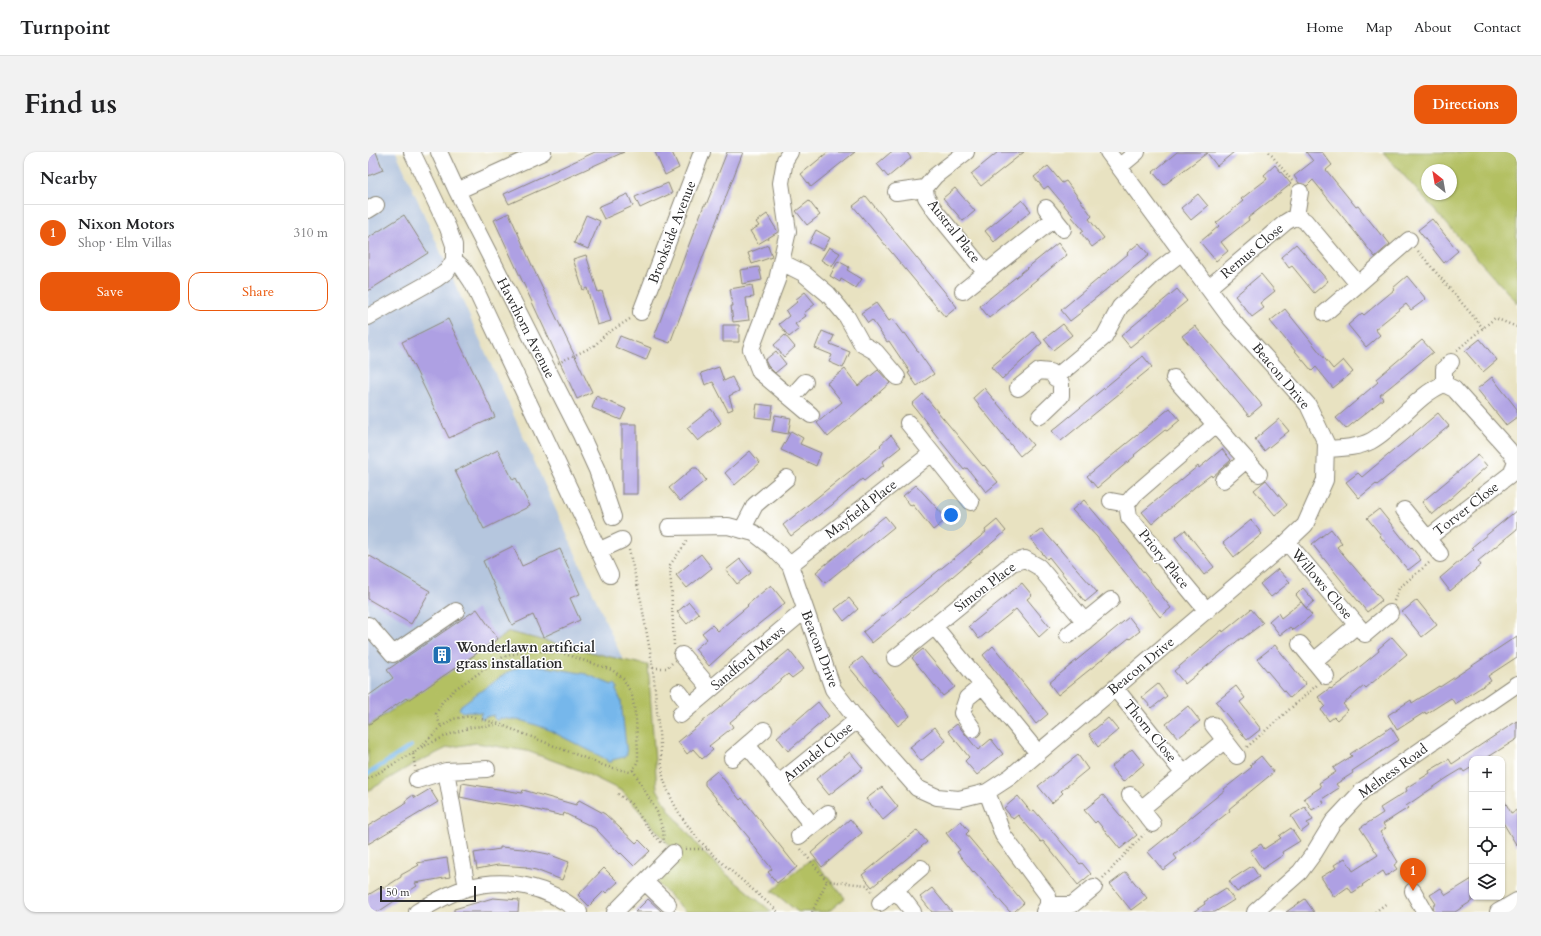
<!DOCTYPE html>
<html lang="en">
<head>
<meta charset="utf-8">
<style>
	body { margin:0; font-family:Cardo,serif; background:#f2f2f2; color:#202124 }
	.controls { position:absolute; right:12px; bottom:12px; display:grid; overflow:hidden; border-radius:8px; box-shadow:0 1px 3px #0004 }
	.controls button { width:36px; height:36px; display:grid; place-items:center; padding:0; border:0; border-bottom:1px solid #e0e0e0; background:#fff; color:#202124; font:20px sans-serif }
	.compass { position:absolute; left:1053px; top:12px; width:36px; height:36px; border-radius:50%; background:#fff; box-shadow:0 1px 3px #0004; rotate:329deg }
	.scale { position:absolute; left:12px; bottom:10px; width:96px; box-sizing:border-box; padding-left:4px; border:2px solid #2b2b2b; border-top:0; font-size:11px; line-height:14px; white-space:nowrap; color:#2b2b2b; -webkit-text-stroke:3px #fff; paint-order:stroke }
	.you { position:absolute; left:583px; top:363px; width:14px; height:14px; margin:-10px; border:3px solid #fff; border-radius:50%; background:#1a73e8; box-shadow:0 0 0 6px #1a73e833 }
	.badge { display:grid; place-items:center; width:26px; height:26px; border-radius:50%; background:#ea580c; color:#fff; font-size:13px; font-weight:700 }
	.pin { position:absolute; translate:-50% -33px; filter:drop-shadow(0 1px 2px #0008) }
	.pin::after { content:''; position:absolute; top:21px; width:14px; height:12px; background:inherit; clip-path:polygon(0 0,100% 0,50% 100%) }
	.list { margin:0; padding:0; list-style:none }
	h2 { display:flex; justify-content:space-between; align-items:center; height:52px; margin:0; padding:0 16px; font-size:17px }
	h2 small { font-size:13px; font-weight:400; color:#757577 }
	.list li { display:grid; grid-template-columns:26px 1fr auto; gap:12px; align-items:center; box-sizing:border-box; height:56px; padding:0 16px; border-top:1px solid #e0e0e0 }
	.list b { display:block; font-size:15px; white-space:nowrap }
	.list p { margin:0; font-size:13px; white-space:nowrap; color:#757577 }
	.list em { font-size:13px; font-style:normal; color:#757577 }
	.actions { display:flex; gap:8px; padding:12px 16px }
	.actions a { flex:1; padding:9px 0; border:1px solid #ea580c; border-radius:12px; text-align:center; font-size:14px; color:#ea580c }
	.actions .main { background:#ea580c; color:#fff }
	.icon { flex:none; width:22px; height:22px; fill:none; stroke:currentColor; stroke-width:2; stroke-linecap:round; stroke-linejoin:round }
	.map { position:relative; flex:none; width:1149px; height:760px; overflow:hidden; border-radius:12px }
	header { display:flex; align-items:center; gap:24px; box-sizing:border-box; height:56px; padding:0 20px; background:#fff; border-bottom:1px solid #e0e0e0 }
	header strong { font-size:19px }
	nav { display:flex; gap:22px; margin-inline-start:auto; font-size:14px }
	.intro { display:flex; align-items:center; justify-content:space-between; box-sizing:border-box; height:96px; padding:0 24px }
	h1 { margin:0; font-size:28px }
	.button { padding:10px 18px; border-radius:12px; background:#ea580c; color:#fff; font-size:14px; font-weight:700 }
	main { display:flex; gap:24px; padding:0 24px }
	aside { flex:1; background:#fff; border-radius:12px; box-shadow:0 1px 3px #0004 }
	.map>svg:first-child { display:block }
</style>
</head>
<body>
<header>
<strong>Turnpoint</strong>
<nav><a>Home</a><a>Map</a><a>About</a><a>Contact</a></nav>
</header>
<div class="intro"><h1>Find us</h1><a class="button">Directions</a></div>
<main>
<aside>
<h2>Nearby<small></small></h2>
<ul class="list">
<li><span class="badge">1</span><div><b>Nixon Motors</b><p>Shop · Elm Villas</p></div><em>310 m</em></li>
</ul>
<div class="actions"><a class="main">Save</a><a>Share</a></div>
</aside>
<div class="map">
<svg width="1149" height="760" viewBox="0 0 1149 760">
	<rect width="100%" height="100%" fill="#fff"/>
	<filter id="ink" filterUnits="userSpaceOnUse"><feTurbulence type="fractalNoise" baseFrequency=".025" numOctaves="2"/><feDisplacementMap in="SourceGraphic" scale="8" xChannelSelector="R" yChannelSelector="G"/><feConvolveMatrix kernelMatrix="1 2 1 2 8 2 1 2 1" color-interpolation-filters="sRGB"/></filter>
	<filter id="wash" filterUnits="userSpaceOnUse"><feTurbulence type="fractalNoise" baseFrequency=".012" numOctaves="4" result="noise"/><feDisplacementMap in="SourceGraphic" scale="16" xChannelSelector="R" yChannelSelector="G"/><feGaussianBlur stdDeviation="0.9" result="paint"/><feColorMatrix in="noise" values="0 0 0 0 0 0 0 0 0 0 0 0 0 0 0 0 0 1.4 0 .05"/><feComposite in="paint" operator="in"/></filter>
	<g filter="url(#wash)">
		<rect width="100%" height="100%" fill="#e8e2c1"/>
		<path fill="#b5c6de" d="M0,0H28L255,508L141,480L0,574Z"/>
		<path fill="#b3c062" stroke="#6f7646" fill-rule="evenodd" d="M1015,0H1149V151ZM1059,18H1083V42H1059Z
			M141,480L255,508L280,513L289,637L302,659L334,699L357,721L404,760H318L290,732V726L302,694L254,639L211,618L159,599L108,591L79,596L42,614L0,639V574Z
			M444,706L477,746L460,760H430L404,739Z"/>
		<path fill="#76b7eb" stroke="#50718b" d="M167,513L218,522L244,533L246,531L250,536L248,538L253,549L259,603L256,605L244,608V610H239V608L234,605L177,576L156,569L131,566L129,569L125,565L126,563L117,565L114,567L112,563L114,561L102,559L94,560L91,557L93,553L138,521L153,514Z"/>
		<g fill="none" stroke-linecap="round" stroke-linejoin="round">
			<path stroke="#76b7eb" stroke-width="4" d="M0,622L43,594"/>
		</g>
		<g id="blocks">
			<path fill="#aea0e3" d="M0,0H8L15,18L0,24Z
				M227,0H256L141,52L136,42Z
				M287,0H304L311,16L297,23Z
				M359,0H375L302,191L286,185L336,53H338Z
				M460,0H487L443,35L433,22Z
				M523,0H539L543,6L520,25L509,12Z
				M630,0H656L613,34L603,22Z
				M809,0H866L849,14L839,1L796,33L785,20Z
				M938,0H954L964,13L958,18L988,55L990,54L1013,83L1014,82L1022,92L1007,105L945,28L939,34L931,31L926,24L945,9Z
				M907,13L923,32L880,66L881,68L853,90L860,99L848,109L832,90L851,74L848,71L875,49L873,47L899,27L896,23Z
				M680,14L694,31L698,29L724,64L721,67L736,86L724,95L713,81L716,79L704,65L705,64L680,34L676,37L666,25Z
				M300,31L304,41L272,56L267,45Z
				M587,36L607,59L595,69L575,46Z
				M260,42L265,54L236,67L230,55Z
				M830,42L840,54L823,68L813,56Z
				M498,44L589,155L577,165L485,54Z
				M654,48L663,59L626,90L617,79Z
				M441,49L452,63L439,73L428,59Z
				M141,61L170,127L224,240L209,247L126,68Z
				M399,62L410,80L390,92L382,79L391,74L388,70Z
				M36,63L60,101L0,139V86Z
				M218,63L232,69L220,97L206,91Z
				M1064,67L1090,99L1076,111L1050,78Z
				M448,78L462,86L455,98L441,91Z
				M690,91L699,103L621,166L612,154Z
				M771,91L781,103L714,157L715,159L702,169L693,158L760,102L759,101Z
				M928,92L960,129L946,141L924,114L921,116L913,105Z
				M400,93L404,105L384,112L380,101Z
				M461,95L472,101L464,115L453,108Z
				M218,103L230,140L234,139L243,169L229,173L219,136L215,138L205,107Z
				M470,109L481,115L479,118L494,127L488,136L473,127L472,130L462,124Z
				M391,115L394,128L374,132L372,118Z
				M893,122L907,139L892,151L896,156L884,165L867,144Z
				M1039,124L1058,147L1043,158L1038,152L1007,177L1012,183L998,195L980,173L994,161L996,163L1026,138L1025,136Z
				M384,133L386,145L378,146L381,168L365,170L363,154H365L362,137Z
				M809,137L819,149L762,195L753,184Z
				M437,140L447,152L436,161L438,164L427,172L431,177L421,185L411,172L421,164L418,159L429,150L427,148Z
				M508,151L521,169L524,167L535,182L537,181L566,222L549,234L540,221L542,220L521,189L519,190L504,168L500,171L493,161Z
				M917,157L965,217L975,208L985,220L965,236L948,215L944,219L902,169Z
				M80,167L127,265L81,286L34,190Z
				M695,172L704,183L685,198L676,187Z
				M355,173H371V190H355Z
				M827,174L894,253L881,264L814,184Z
				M454,179L466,184L462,192L482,200L475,216L461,210L464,203L447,196Z
				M665,180L674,191L634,227L623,215Z
				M417,183L427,195L416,205L406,193Z
				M252,184L283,196L278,208L247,195Z
				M1112,187L1129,208L1115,220L1097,199Z
				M1054,188L1065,200L1012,243L1015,247L978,277L968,266L1010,230L1008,227Z
				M408,199L418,212L407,221L400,214L397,208Z
				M775,204L784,215L693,289L684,279Z
				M351,215L356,229L364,225L371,239L361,244L365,257L360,259L345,230L337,233L333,221Z
				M477,217L490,234L510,218L522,231L460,285L449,271L474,250L459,231Z
				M1124,225L1149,257V265L1138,273L1109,237Z
				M616,236L665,293L652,304L605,246Z
				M555,242L615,314L616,313L630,330L618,340L599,316L596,318L575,292L544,252Z
				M228,244L258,257L253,268L224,256Z
				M389,252L405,254L403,267L387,265Z
				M802,256L812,268L799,279L797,278L766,303L767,304L729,336L719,324Z
				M343,257L353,271L330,289L319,276Z
				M1070,261L1081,274L1009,333L1008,332L991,346L978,330L990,321L994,325Z
				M407,263L423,266L420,282L404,279Z
				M911,267L921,279L896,299L887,287Z
				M254,272H269V342H254Z
				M423,279L435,286L432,292L453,301L448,314L413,298Z
				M523,283L533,295L514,310L516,313L496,329L494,327L464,353L423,384L415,373L513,294L512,293Z
				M854,297L863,308L844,325L843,323L827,335L784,372L774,360L830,314L831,316Z
				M130,298L145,328L148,326L162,354L116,377L87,319Z
				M382,299L392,311L367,333L357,321Z
				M1110,303L1119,314L1064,363L1054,350Z
				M325,316H329L338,328L312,349L301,336Z
				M898,328L919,353L907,363L886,338Z
				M548,333L579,367L565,378L545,353L543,354L535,344Z
				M716,348L759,399L803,456L792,465L729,385L704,358Z
				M1011,357L1043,397L1044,396L1053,408L1040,418L1012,384L1013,383L999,366Z
				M1149,358V377L1110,409L1113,413L1082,439L1072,426L1106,397L1104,395Z
				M517,364L526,375L457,431L448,420Z
				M629,368L638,379L571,436H572L504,491L495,480L618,380L617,378Z
				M883,368L894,382L866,405L855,391Z
				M674,377L729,440L717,450L681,405L679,407L662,386Z
				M963,377L974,391L969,395L1014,448L999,460L944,392Z
				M817,378L846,415L836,423L807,386Z
				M145,394L154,414L192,397L212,442L202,446L212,468L175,485L165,463L144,473L115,409Z
				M333,402L344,416L319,436L308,423Z
				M0,403L62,439L43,472L0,447Z
				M372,407L383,421L369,432L358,418Z
				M910,417L922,430L903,445L892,432Z
				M654,431L664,443L659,447L682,475L671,485L648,457L611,487L601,474Z
				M403,433L417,451L362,495L341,514L327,497L339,487L334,481L344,473L350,479L380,454L379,453Z
				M935,436L946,449L938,456L928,443Z
				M481,446L490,457L476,469L467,457Z
				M1049,448L1069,473L1054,485L1034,460Z
				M321,450L331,462L319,472L309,460Z
				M933,450L944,463L925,478L922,475L912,483L901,469L910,461L913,466Z
				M109,457L130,487L40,548L38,546L0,573V544L25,526L19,518Z
				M883,457L895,471L874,487L873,486L817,532L806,519L854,478L855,480Z
				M761,465L772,479L762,487L761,486L690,543L681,531Z
				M1149,484V505L1120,524L1123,529L1087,552L1083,546L1058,562L1057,560L1029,578L1020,563L1043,548L1044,551L1071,534L1072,535Z
				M1024,485L1039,502L998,536L996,534L975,552L980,558L969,568L966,565L961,569L953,558L957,554L950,545L962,536L963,537L977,527L1011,499L1010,497Z
				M907,493L938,532L922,546L889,507Z
				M625,494L680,562L668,572L615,503Z
				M555,497L587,535L575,544L544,506Z
				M421,498L436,517L424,526L420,522L362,570L365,575L341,594L345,598L334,607L325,597L319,602L310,590Z
				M494,505L507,521L508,520L542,564L530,574L481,515Z
				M790,532L799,544L784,556L774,545Z
				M868,534L877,546L872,550L893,577L879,588L848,550Z
				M450,550L461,564L420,599L409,585Z
				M820,554L832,569L810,586L798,572Z
				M740,566L750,578L730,595L721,582Z
				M1149,569V587L1117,607H1104V615L1096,620L1094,617L1079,626L1038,654L1040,656L1015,672L1018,676L1012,680L1030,710L1026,713L1029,717L1018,724L1015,719L994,733L995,734L984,741L980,735L966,745L953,725L968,716L966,713L977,706L985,719L1010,703L992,676L1015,661L1012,656L1039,639L1038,636L1062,621L1061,619L1081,607L1084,612Z
				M589,572L610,598L623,587L635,602L609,623L597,609L601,605L580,579Z
				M567,575L578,589L553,609L542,595Z
				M1023,575L1031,588L984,619L985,621L968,632L971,636L954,647L956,651L944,658L936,646L953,635L951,631L968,620L965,616L984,604L982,602Z
				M764,597L776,612L755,630L743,615Z
				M482,600L495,616L461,643L448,627Z
				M710,603L720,617L693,639L695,641L684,651L670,634Z
				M893,604L906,620L861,657L862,659L806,703L809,707L795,718L780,700L857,638L856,637L884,615L882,613Z
				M349,619L372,648L374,646L429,715L409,731L400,720L404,717L381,688L382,687L337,633V629Z
				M94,631L154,641L155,638L208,653L211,648L237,662L268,691L271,688L282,699L266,714L253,701L252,702L227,676L196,661L195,664L147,653V654L126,651L125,652L92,645Z
				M514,635L530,655L515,668L498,647Z
				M62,637L70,650L0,692V674L38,651L37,649L45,643L47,646Z
				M735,643L769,683L752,697L729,669L727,671L716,658Z
				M650,644L663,660L666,658L712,712L714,711L723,722L710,733L675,689L673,690L650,663L645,667L636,656Z
				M1134,644L1143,661L1149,658V694L1134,669Z
				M937,655L945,668L939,671L941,674L933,680L923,664Z
				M482,667L494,681L454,715L443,701Z
				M593,669L601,679L598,682L656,751L646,760H642L606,719L605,720L589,700L592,698L578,681Z
				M923,676L932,689L914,700L915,703L894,717L882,699L893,692L896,697L913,686L911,684Z
				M549,678L559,690L504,735L494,723Z
				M132,695L155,697L180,702L201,710L194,728L168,718L158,716L159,715L130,713L109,717L106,701L132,697Z
				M79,706L82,725L47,731L49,734L10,760H0V743L15,734L16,736L33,725V723L51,713L49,711Z
				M884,714L891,725L869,740L861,729Z
				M236,716L250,730L238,741L236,739L221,754L210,743Z
				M758,720L779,746L763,758L742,732Z
				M1104,727V749L1087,760H1066L1065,754L1068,752L1062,743L1073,736L1078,743Z
				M564,736L584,760H564L552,745Z
				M858,736L866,748L847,760H825L837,752L836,750Z
				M125,746L151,748L150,760H86V757Z
				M280,747L294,760H267Z
				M937,747L946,760H918Z"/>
		</g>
	</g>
	<g filter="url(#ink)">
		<use href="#blocks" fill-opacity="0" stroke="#8a8676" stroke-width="1"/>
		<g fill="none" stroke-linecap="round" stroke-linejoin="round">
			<defs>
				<path id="minor" d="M71,0L89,39L213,283L229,318L245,365
					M422,0L417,8L413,31L420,79L409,128L383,197L392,220L443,263
					M598,0L567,24L557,36L558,45L568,60L618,121
					M751,15L769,0
					M89,39L175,0
					M528,40L557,36
					M678,56L695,77
					M0,58L8,53
					M928,64L932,40
					M86,108L94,115L104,130L242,423
					M413,110L435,121L460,142L479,165L494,192L508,200L529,225
					M840,136L918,70L928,64L937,69L990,132
					M595,139L687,66
					M273,160L334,0
					M957,161L1041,88
					M0,165L68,127L79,119L86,108V93L80,76L44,0
					M687,226L736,185L752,155L791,118L814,100
					M806,226L891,322
					M1076,232V217L1083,210
					M650,236L671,219L682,220L693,231V244L672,264
					M423,246L437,230
					M540,271L603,350
					M958,297C973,296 989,296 1003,289C1030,274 1047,244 1076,232L1086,237L1140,297L1148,308L1144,321L1060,386
					M855,328L878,308
					M743,349L759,352
					M1036,358L1072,402
					M301,375L360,374L386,381L404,395L422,413L465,537L489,568L549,636L569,645L591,647L619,640L642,625L919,390L937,373L957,328L958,291L940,253L863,167L740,0
					M374,378L387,353L419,326
					M919,390L989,473L946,509
					M230,399L254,388
					M422,413L564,301
					M839,459L761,365L759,352L766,343L847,273
					M0,473L25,502L88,459
					M989,473L997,482L1022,461
					M566,474L670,601
					M700,483L743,448
					M932,492L958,524
					M314,503L343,537
					M527,506L644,411L657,407L671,415L717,470
					M747,536L816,622
					M311,540L322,554
					M312,563L437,458
					M845,573L869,604
					M605,577L594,561L599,546L615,533
					M379,593L444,673
					M364,606L396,578
					M78,619L99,736
					M49,628L78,619L119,617
					M411,631L489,568
					M619,640L635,683L680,744V753L676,760
					M762,643L785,672
					M773,657L857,588
					M431,684L460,661
					M277,730L300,752
					M528,738L545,760
					M1045,739L1057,760
					M512,751L553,716
					M680,753H704L726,735
					M49,760C65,751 81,741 99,736C138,725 180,734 211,760
					M247,760L305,701
					M887,760L932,720L946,701L965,670L995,638L1149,532
					M1130,760L1149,749"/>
			</defs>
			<use href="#minor" stroke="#8a8676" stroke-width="18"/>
			<path stroke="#8a8676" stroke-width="2.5" stroke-dasharray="1 3" stroke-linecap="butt" d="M901,0L925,30
				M1050,99L1115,176
				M1089,198L1127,166L1149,175
				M190,211L226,194L238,182L262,167
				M261,398L273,449L285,516L295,625C314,687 365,718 410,760
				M1026,449L1031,436L1061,411
				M306,493L302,413L320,388
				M285,516H299L304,511
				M879,595L949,533
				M50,597L80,583L103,575L128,573
				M47,615L45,602L73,575L85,567L102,564L131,572L237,614L262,620L265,618L270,609V600L268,567L264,543L255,526L244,518L197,502L162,498L135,505L87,537L74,550L68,562L73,575
				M265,618L289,660L295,678L296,691
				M0,627L46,600
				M250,642L263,652L284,681L295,692
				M318,697H339
				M433,697L459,729L499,733L505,741
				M735,726L776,682
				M444,760L459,729
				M1007,760L1019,751"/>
			<use href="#minor" stroke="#fff" stroke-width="16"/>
		</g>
	</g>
	<defs>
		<symbol id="building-square" viewBox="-11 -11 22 22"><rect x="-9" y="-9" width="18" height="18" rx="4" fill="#1f6fb2" stroke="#fff"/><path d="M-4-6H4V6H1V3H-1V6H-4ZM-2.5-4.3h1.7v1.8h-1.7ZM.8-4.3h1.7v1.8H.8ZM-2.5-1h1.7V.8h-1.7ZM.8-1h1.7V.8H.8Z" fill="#fff"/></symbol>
	</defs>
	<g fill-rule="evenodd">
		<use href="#building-square" x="63" y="492" width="22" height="22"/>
	</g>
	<g text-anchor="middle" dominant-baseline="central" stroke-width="3" stroke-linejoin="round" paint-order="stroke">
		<g font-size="14" fill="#2b2b2b" stroke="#fff">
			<text transform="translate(586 79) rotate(52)">Austral Place</text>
			<text transform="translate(304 80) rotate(-69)">Brookside Avenue</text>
			<text transform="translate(884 99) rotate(-40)">Remus Close</text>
			<text transform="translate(158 176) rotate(63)">Hawthorn Avenue</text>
			<text transform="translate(913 224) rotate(50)">Beacon Drive</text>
			<text transform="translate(493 357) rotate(-38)">Mayfield Place</text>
			<text transform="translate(1098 357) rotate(-38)">Torver Close</text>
			<text transform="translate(796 407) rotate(51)">Priory Place</text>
			<text transform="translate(954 432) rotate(50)">Willows Close</text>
			<text transform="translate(617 435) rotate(-37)">Simon Place</text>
			<text transform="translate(452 497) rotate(69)">Beacon Drive</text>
			<text transform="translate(380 506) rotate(-40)">Sandford Mews</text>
			<text transform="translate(773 514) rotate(-40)">Beacon Drive</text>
			<text transform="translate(782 579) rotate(51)">Thorn Close</text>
			<text transform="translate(450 600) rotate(-39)">Arundel Close</text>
			<text transform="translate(1025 619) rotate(-36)">Melness Road</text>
		</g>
		<g font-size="14" font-weight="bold" fill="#2b2b2b" stroke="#fff" text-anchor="start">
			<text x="88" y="495">Wonderlawn artificial<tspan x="88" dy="16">grass installation</tspan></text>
		</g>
	</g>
</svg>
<div class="controls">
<button>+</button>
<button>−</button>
<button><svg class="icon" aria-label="locate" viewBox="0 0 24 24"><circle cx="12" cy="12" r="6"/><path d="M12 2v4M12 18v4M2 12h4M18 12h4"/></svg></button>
<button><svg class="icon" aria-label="layers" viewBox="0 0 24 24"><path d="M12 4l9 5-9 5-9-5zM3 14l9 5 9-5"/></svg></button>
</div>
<svg class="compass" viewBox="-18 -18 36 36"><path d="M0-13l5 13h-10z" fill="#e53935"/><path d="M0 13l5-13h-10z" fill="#757577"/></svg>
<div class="scale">50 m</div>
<div class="you"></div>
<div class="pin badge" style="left:1045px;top:739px">1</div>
</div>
</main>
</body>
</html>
